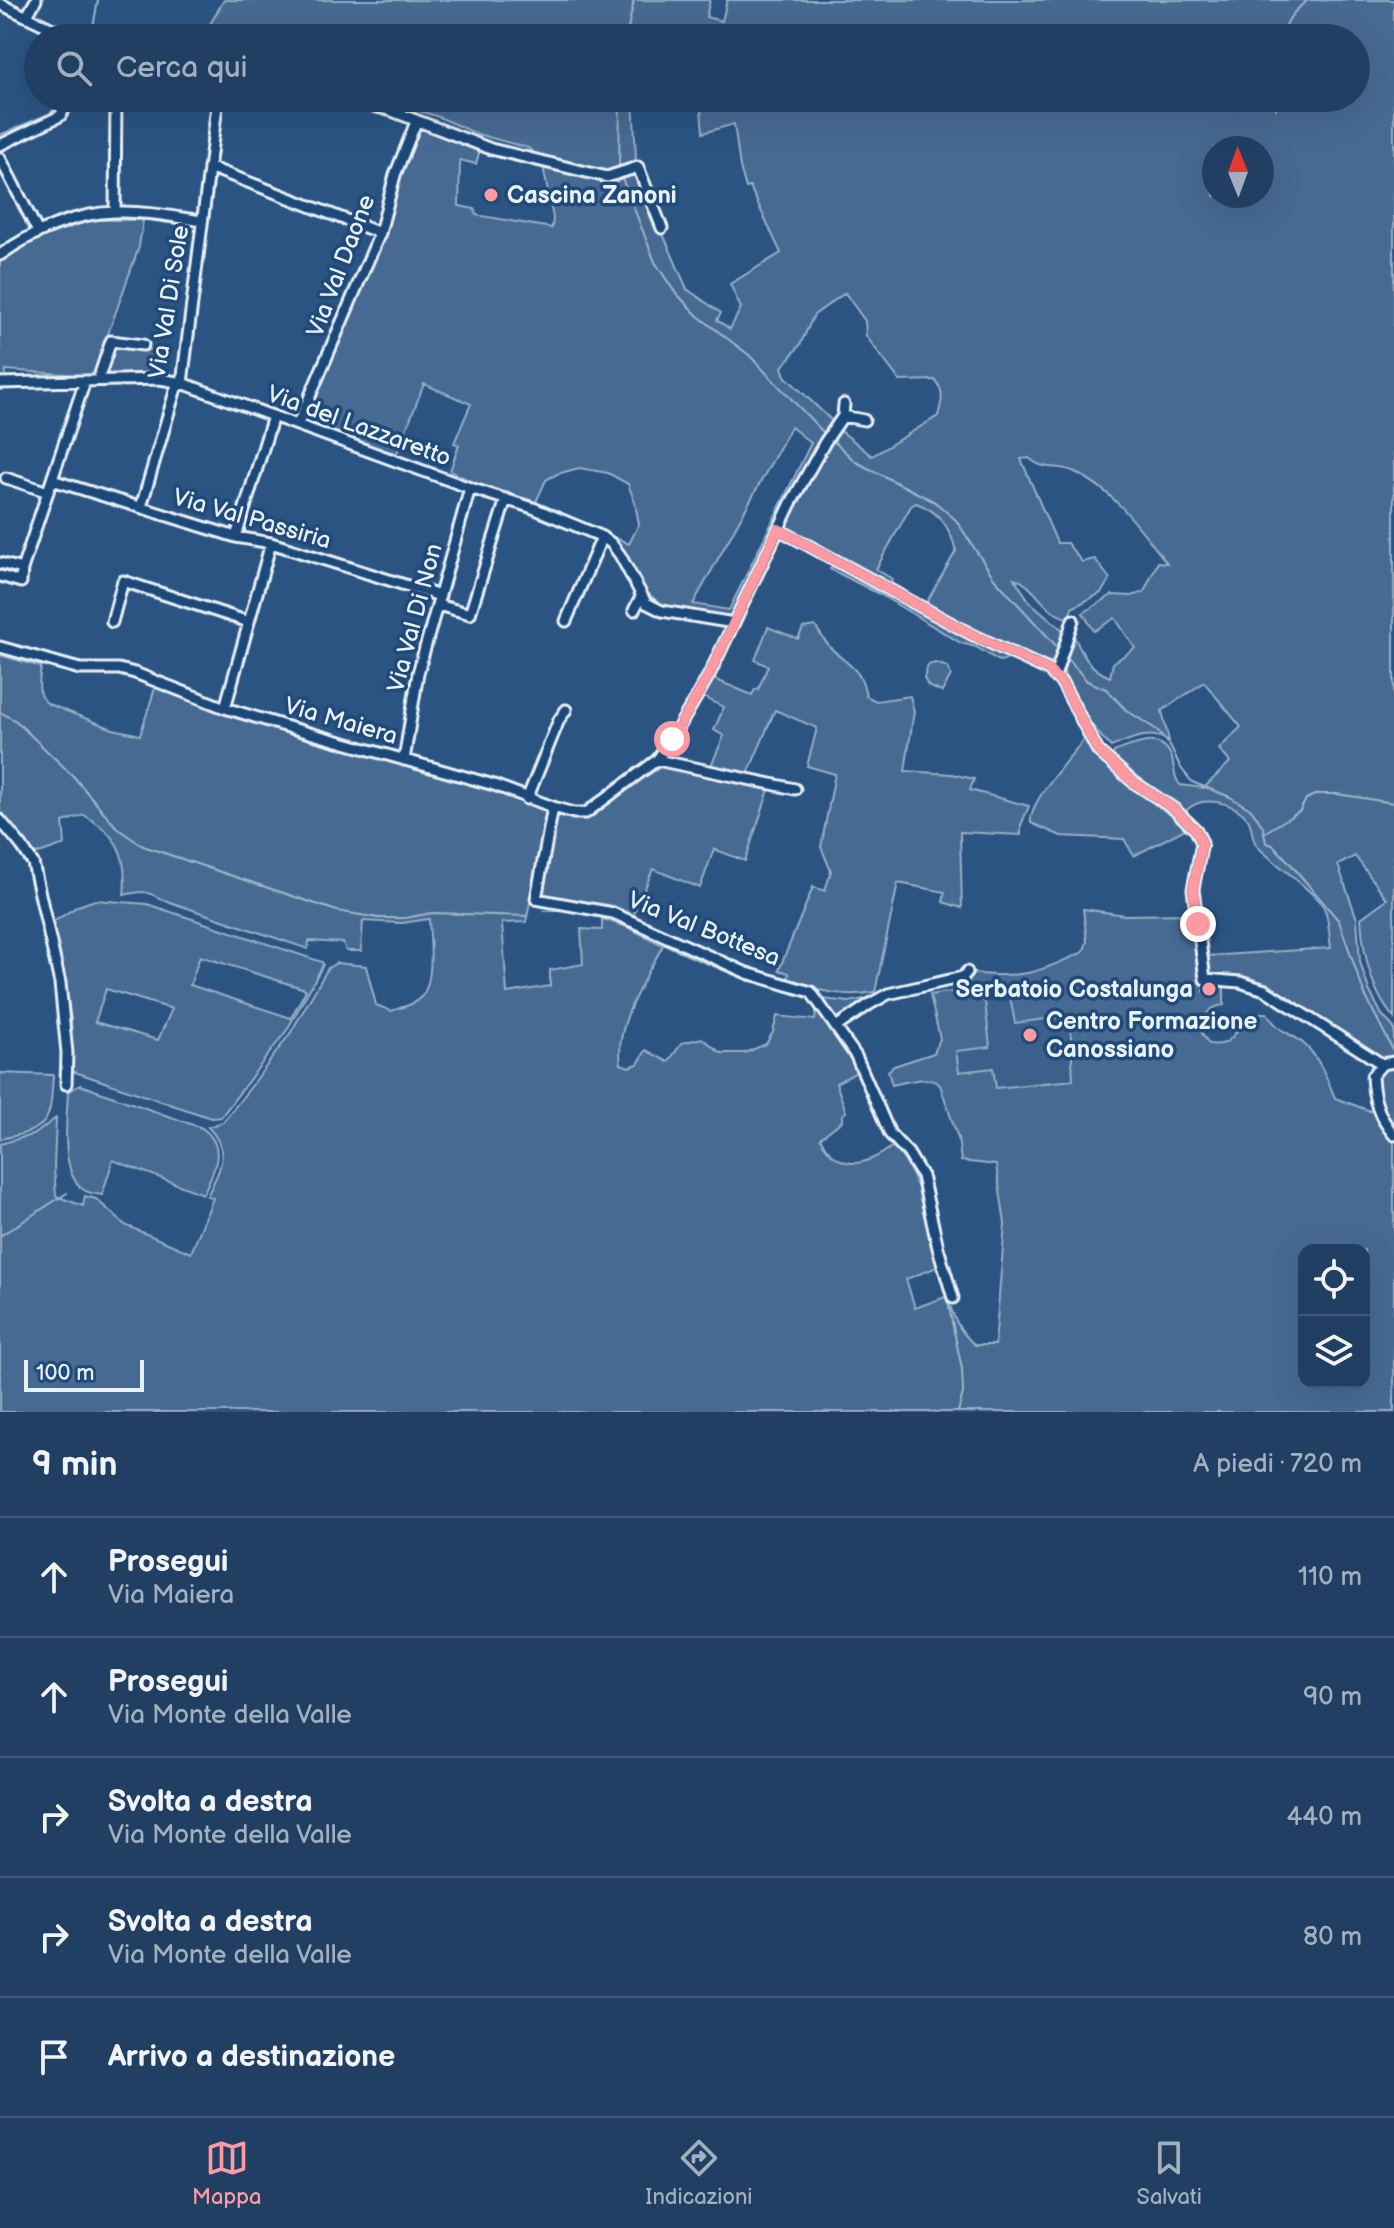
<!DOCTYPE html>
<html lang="it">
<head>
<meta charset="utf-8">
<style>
	body { margin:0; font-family:"Balsamiq Sans",sans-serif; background:#284668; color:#f1f3f6 }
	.controls { position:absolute; right:24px; bottom:24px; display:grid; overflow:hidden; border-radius:16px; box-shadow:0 8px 32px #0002 }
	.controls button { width:72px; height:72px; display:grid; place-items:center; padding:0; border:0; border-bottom:2px solid #3d5877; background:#203f62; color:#f1f3f6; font:40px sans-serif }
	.compass { position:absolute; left:1202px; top:136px; width:72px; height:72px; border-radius:50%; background:#203f62; box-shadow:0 8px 32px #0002; rotate:359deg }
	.scale { position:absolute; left:24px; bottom:20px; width:120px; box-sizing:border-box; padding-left:8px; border:4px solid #e8f1f8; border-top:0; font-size:22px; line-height:28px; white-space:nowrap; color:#e8f1f8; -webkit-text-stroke:6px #1f4a7a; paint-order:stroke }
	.stop { position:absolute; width:24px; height:24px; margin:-18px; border:6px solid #ff9aa2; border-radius:50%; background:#fff }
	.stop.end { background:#ff9aa2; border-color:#fff; box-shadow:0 2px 8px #0008 }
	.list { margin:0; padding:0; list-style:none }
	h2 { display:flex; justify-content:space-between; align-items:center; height:104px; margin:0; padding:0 32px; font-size:34px }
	h2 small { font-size:26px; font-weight:400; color:#a2afbe }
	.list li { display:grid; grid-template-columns:52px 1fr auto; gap:24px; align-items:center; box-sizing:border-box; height:120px; padding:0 32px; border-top:2px solid #3d5877 }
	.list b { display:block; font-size:30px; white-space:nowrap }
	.list p { margin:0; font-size:26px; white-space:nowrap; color:#a2afbe }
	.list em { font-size:26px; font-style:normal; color:#a2afbe }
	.icon { flex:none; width:44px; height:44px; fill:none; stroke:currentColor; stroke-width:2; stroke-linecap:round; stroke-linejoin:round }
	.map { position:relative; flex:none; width:1394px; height:1412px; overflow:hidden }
	.search { position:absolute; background:#203f62; box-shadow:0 8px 32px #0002; left:24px; right:24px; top:24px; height:88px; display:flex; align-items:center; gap:20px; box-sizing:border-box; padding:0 28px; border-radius:44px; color:#a2afbe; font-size:30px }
	.sheet { height:704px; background:#203f62 }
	nav { display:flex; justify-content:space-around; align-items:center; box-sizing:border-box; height:112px; border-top:2px solid #3d5877; background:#203f62; font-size:22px; color:#a2afbe }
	nav a { display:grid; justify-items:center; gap:4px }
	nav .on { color:#ff9aa2 }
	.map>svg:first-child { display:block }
</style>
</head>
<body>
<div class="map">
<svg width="1394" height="1412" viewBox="0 0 1394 1412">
	<rect width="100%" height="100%" fill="#2b5482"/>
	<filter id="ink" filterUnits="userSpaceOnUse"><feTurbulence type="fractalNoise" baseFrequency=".0125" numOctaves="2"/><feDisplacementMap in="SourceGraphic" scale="16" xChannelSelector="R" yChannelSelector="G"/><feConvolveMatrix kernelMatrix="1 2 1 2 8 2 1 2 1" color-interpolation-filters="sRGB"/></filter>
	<g filter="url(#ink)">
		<path fill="#3a608b" d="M985,1002H1010L1016,1023L1071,1016L1073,1080L996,1088L958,1072L956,1051L990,1047Z"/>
		<path fill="#476b93" stroke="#98aec6" stroke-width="2" fill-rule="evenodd" d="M224,0H710L706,17L722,21L727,0H1394V1018C1371,992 1363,952 1361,918L1387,899L1355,856L1338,865L1357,919L1360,962L1369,990L1382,1015L1394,1028V1057L1381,1060L1270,987L1246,980L1208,977L1207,956L1331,948C1329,936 1329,915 1323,906C1308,886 1276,865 1258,847C1250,839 1254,827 1247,818C1234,802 1201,794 1186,811L1187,816C1166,793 1136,779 1113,757L1114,752C1134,745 1163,730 1172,759C1175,769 1173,776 1180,785L1204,788L1230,762L1219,749L1241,727L1204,682L1162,711L1169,741C1149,729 1131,739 1111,747C1095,731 1065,693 1064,670C1063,659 1069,648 1072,638L1076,640C1084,658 1091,669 1110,677L1113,663L1135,648L1115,618L1094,631L1083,613L1112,595L1132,596L1144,592L1158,562L1167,563C1140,529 1115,491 1075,472C1058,463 1046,473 1029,458L1021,459L1057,543H1067L1082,562L1095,559L1110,579L1101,593L1072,608L1068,618C1043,613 1036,585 1014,578L1030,602L1065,632L1053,662L1016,658L999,661L976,647L961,643L881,595L830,569L836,557L785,529L783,524L824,454L841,431L872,456L938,416C942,401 945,392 935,380L900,381L866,336L865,321L845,293L814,315L800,345L782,367L785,376L832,421L820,439L733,618L667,607L660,604L640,586L616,543L619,539L629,544L639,524L635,503L628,484L608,473L579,468L557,474L546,480L535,504L479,485L450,471L459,445L454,443L471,404L424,384L397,453L379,450L304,420L384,235L397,180L415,128L422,126L480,149L476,164L460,160L459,206L475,209L476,215L552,228L553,218L543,166L606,181H615L637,174L687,289L721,313L717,320L730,329L741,308L730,284L781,253L750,187L746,188L740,167L734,124L703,133L700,98H1356V38H202ZM1214,148H1262V196H1214ZM791,427L811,443L729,610L693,604ZM916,503C939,511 950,527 956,551L925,605L887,589L892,579L876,569L911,506Z
			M377,98H633L636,158L630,166L608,172L541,158L528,148L477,134L439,117Z
			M92,220H143L139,247L93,376L6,370L5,378H0V262L39,238Z
			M114,345L158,350L154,374L105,375Z
			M815,626C820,633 825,642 831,648C849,667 861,667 866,696L876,701L910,696L914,711L905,771L952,774L974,779L970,790L1029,806L1021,825V835L960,832L962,908L943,902L945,892L898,883L875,992C848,997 827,993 801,985L800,982L797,985L787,982L789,973L779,970L813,887L825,891L831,871L821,847L835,774L807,766L817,728L775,710L747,776L710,768L724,736L714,730L724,707L703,697L714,679L752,695L755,689L758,690L768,666L755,660L768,627L798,639L803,628Z
			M0,655L41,667C39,681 36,694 48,704L113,729L140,735L156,685C282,743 421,761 549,811L526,922L502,923L507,993L550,986V970L583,964L581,929L602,930V919L627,927L663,945C645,980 614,1024 621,1064L629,1067L638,1064L646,1050L668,1062L682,1043L702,1038L721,1053H745L766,1044L773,1032L777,1016L815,1020L817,1008L859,1071L836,1083L846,1112L842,1115V1121L820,1138C839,1173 865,1167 893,1146C924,1178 925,1225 940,1266L906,1279L915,1308L948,1296C952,1316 959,1331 975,1345H995L1005,1223L996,1165L961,1161L958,1138L940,1085C927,1074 908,1082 892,1085L888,1071L894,1066L934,1053L940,1039L930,995C949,991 970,989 985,1002L990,1047L956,1051L959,1072L993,1068L996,1088L1073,1080L1070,1016L1015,1023L1010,997L968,985L971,973C1024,979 1036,973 1083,952L1087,942L1083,909L1125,915L1192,914L1200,982H1204V992L1219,993L1220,984H1224V1005C1208,1007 1205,1015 1200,1030L1209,1044C1226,1046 1228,1042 1238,1030C1242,1025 1250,1022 1256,1019L1257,1013H1267C1282,1037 1290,1030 1306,1046C1320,1059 1328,1081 1335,1098L1373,1112L1381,1106L1376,1075L1384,1068L1394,1067V1412H0V1144L35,1134L56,1118L54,1167L56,1196L83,1206L85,1196L96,1199L125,1225L191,1253L213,1198L207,1196C220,1169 232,1152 208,1127L223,1122L253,1084L291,1032L328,968L336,963L366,966L376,1005L391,1011C402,1007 414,1005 421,997C435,983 430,938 429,919L402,923L363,921L361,951H346L343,943L309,941L308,949L161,899C146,890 141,891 124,895C128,855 118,835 84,815L63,822L65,844L33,855L0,814ZM1304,1250H1364V1382H1304Z
			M935,663L948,667L951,675L942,692L928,686L924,678L928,665Z
			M1086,737C1097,767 1162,800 1187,828L1134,856L1124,839L1061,836L1031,823C1027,803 1073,754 1086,737Z
			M663,766L770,787L745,861L714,849L700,888L653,869L633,916L614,908L557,900L544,895L541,890L556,813L572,817H590L635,783Z
			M95,900L147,904L322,962L323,965L287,1030L221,1117L211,1118L72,1071L71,1018L53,922L78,906ZM200,956L305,989L306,990L291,1018L190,985ZM106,989L172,1009L158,1040L95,1022Z
			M878,996L838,1021L823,999L849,1002Z
			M0,1073L53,1075C50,1123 51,1129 0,1139Z
			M80,1085L202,1128C228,1147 214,1171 203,1194L113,1160L102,1195C97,1194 88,1193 84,1190C59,1174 67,1117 68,1092Z"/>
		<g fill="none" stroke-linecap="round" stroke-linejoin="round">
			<path stroke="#a0b6cb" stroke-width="2" d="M91,38L98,0
				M626,38L634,0
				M1283,38C1285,20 1294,11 1308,0
				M1276,109L1277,98
				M0,135L51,113L64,98
				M619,168L620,98
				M622,178L655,262L674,291L698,316L749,355L825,434
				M830,438L856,462L935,502L956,520L994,578L1059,649
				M1066,657L1087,681L1106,689L1126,710L1157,730L1169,744L1181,768L1192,782L1230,797L1252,810L1263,827L1266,843L1273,845L1288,861L1339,921L1364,993L1394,1052
				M0,712L16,721L73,776L118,829L143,846L337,911L378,918H405L432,913L527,916
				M1264,833L1300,811L1306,799L1317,794H1337L1394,803
				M544,911L567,910L618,921L689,956L749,981L762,982
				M870,1099L874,1109
				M0,1236L67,1193
				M944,1284L962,1369L963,1393L958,1412"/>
			<defs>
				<path id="minor" d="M0,4L72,38
					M27,16L36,0
					M343,98L392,111L491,149L607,177L638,167L662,228
					M0,145L60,116L65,108
					M0,158L38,232
					M209,167L380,233
					M115,212L116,98
					M0,255C32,232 75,213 115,212C144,211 174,217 202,221
					M98,380L111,341L143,345
					M0,383L160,379L182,383L470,488L533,508L598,535L611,543L620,555L646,603L662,611L734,623
					M843,416L864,420
					M298,424L380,233L395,175L416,122
					M6,478L48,492
					M52,480L236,537L271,543L440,596
					M141,507L176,388L182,383L218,98
					M778,529L971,634L1048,670L1062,683L1098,751L1132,781L1174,809L1196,830L1202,843L1193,889L1205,979L1240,982L1265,990L1382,1064L1394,1062
					M236,537L273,416
					M0,563L22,569L85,381
					M0,576L21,582L22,569
					M438,605L470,614L506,499
					M634,610L641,597
					M566,621L602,537
					M112,622L123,581L249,622
					M0,647L80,669H119L135,673L225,708L288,727L494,785L553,807L574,813H586L657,760L672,739L709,675L791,503L825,442L843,416L844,404
					M1055,676L1073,620
					M225,708L271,543
					M404,760L418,673L470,488
					M657,760L795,789
					M527,799L559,720L566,710
					M553,807L536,899L613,913L747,973L811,992L856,1056L890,1134L908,1153L922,1176L938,1248L953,1298
					M0,820L21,845L33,863L60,983L67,1053L66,1084
					M836,1027L870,1004L888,994L963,977L967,972
					M1382,1064L1372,1076C1373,1100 1379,1117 1394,1135"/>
			</defs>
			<use href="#minor" stroke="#e8f1f8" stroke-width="15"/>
			<use href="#minor" stroke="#1f4a7a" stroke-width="9"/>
		</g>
	</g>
	<g fill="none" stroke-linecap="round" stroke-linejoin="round" filter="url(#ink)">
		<path stroke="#ff9aa2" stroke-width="10" d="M672,739L709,675L778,529L971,634L1048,670L1062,683L1098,751L1132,781L1174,809L1196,830L1202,843L1193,889L1198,924"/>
	</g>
	<g fill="#ff9aa2" stroke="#1f4a7a" stroke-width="3">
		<circle cx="491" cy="195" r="8"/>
		<circle cx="1209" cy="989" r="8"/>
		<circle cx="1030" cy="1035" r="8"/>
	</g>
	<g text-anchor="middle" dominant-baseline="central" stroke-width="7" stroke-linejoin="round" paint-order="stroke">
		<g font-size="24" font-weight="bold" fill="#e8f1f8" stroke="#1f4a7a" text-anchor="start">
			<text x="507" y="195">Cascina Zanoni</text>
			<text x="1193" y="989" text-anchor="end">Serbatoio Costalunga</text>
			<text x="1046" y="1021">Centro Formazione<tspan x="1046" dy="28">Canossiano</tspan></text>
		</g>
		<g font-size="24" fill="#e8f1f8" stroke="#1f4a7a">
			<text transform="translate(341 266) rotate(-69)">Via Val Daone</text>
			<text transform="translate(169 302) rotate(-81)">Via Val Di Sole</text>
			<text transform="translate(359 426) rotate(20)">Via del Lazzaretto</text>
			<text transform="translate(252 519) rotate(16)">Via Val Passiria</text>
			<text transform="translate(415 618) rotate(-75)">Via Val Di Non</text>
			<text transform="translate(341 721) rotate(16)">Via Maiera</text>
			<text transform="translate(704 929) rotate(22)">Via Val Bottesa</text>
		</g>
	</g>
</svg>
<div class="controls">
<button><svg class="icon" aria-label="locate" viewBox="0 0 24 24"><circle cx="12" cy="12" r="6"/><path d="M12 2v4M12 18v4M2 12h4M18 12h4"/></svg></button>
<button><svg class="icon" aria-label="layers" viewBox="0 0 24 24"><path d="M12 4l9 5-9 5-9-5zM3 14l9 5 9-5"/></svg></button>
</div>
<svg class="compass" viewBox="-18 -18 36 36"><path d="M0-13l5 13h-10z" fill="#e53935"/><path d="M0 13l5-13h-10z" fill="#a2afbe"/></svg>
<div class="scale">100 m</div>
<div class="stop" style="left:672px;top:739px"></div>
<div class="stop end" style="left:1198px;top:924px"></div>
<div class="search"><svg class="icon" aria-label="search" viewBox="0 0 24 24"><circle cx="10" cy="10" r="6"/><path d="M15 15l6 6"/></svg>Cerca qui</div>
</div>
<section class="sheet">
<h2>9 min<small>A piedi · 720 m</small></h2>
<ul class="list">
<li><svg class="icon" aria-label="ahead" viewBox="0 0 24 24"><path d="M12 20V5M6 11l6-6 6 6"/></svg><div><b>Prosegui</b><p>Via Maiera</p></div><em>110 m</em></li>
<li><svg class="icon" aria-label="ahead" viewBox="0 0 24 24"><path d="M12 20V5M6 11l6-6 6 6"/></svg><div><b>Prosegui</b><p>Via Monte della Valle</p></div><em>90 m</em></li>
<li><svg class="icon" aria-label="right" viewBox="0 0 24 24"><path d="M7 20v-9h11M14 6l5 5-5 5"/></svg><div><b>Svolta a destra</b><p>Via Monte della Valle</p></div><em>440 m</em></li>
<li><svg class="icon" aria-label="right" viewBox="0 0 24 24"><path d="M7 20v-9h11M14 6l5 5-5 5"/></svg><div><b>Svolta a destra</b><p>Via Monte della Valle</p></div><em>80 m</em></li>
<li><svg class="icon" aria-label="arrive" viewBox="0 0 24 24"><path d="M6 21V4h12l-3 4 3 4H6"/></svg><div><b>Arrivo a destinazione</b></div></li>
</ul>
</section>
<nav>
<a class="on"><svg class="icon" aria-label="map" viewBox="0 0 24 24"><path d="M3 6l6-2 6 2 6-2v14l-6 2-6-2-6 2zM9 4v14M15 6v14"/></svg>Mappa</a>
<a><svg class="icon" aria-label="directions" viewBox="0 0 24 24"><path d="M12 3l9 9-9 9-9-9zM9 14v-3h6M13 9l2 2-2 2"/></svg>Indicazioni</a>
<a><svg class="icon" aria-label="saved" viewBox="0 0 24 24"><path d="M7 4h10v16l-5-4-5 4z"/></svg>Salvati</a>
</nav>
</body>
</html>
